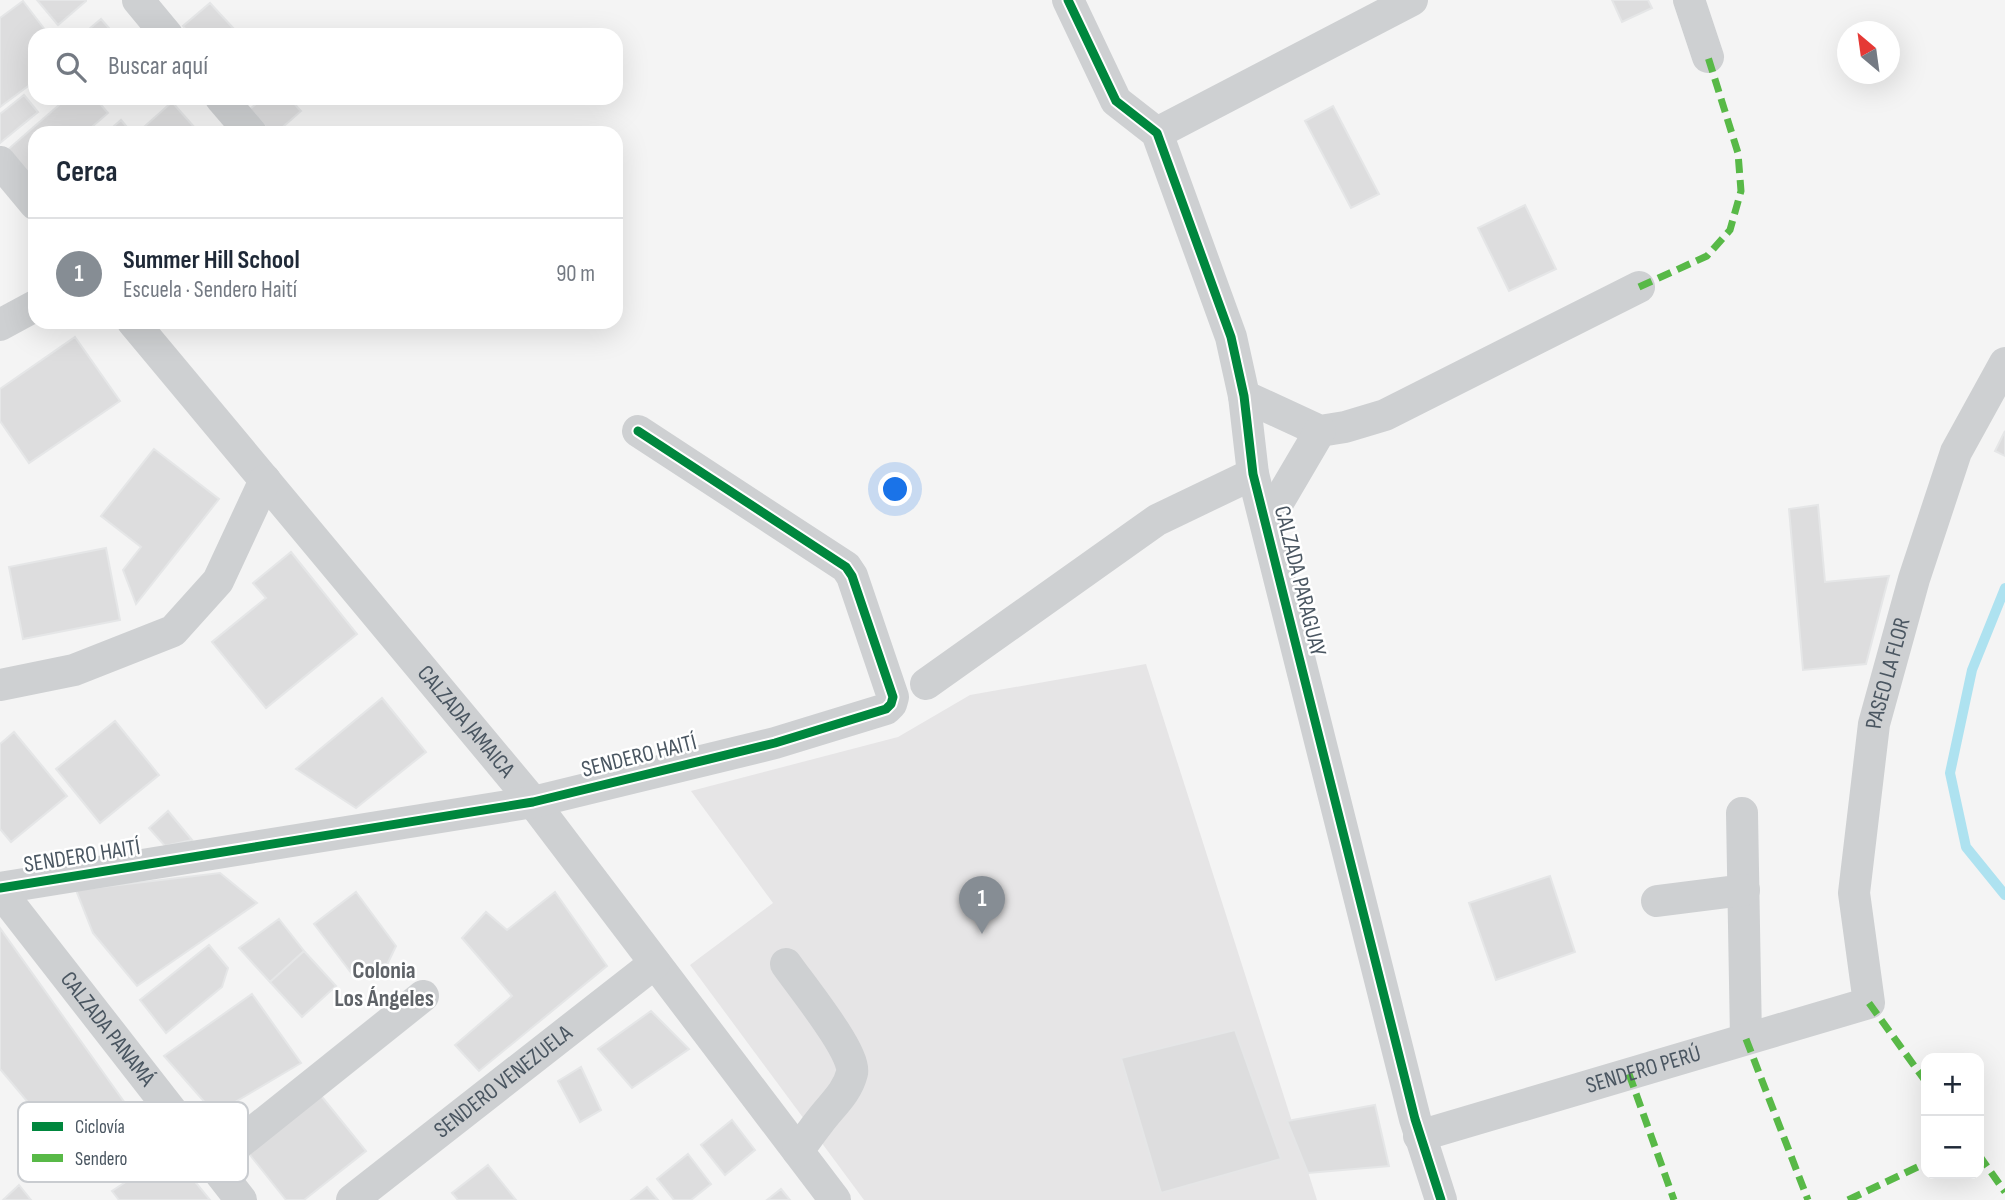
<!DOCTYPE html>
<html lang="es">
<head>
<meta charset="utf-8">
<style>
	body { margin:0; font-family:"Sofia Sans Condensed",sans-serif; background:#f6f6f7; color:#1f2937 }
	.controls { position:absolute; right:21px; bottom:21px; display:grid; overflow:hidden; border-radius:14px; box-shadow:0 7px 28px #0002 }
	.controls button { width:63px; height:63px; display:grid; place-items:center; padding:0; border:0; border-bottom:2px solid #e0e1e3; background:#fff; color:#1f2937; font:35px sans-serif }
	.compass { position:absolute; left:1837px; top:21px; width:63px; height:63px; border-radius:50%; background:#fff; box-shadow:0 7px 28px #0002; rotate:331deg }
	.you { position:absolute; left:896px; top:490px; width:24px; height:24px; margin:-18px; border:5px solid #fff; border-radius:50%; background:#1a73e8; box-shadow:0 0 0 10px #1a73e833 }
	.badge { display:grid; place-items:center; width:46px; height:46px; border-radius:50%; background:#868d94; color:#fff; font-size:23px; font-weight:700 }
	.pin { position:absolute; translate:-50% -58px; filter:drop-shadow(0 2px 4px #0008) }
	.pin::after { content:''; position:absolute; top:37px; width:24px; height:21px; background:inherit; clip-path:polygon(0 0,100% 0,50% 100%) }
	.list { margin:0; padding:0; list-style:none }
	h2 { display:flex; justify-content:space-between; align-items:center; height:91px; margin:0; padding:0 28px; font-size:30px }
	h2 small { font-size:23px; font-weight:400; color:#747a83 }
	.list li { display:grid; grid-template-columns:46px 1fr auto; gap:21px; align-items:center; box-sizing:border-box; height:112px; padding:0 28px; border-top:2px solid #e0e1e3 }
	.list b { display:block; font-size:26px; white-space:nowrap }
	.list p { margin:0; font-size:23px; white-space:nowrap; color:#747a83 }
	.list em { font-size:23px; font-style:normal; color:#747a83 }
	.icon { flex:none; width:38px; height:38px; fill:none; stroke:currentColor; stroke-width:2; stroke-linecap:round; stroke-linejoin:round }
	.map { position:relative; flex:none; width:2005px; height:1200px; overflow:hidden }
	.search { position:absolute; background:#fff; box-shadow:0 7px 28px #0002; left:28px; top:28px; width:595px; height:77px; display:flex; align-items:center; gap:18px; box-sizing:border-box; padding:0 24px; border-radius:21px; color:#747a83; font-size:26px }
	.panel { position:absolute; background:#fff; box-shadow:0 7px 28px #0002; left:28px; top:126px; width:595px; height:203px; border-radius:21px }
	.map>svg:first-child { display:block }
</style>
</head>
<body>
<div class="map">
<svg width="2005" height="1200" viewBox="0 0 2005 1200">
	<rect width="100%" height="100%" fill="#f4f4f4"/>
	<path fill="#e6e5e6" d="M1146,664L1317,1200H864L690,965L773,903L691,791L898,737L970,695Z"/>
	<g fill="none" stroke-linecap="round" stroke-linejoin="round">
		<path stroke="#aee2f0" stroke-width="10" d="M2005,588L1972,670L1950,773L1966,847L2005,895"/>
	</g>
	<path fill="#ddddde" stroke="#e5e6e7" stroke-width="2" d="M37,0H86V1L58,25Z
		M1612,0H1648L1652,8L1622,22Z
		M23,1L49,35H35V81L0,107V18Z
		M210,3L234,29L227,35H190L183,26Z
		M101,19L115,35H82Z
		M24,95L38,112L0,143V114Z
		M67,98H95L108,113L85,133H35V176L29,181L5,152Z
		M263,98H289L301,111L276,133H271L250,109Z
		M172,102L195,128L190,133H151L145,126Z
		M1333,106L1379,194L1351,208L1305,121Z
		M121,120L132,133H106Z
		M1525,205L1556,269L1509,291L1478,228Z
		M75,337L120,401L29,463L0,421V389Z
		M2005,431V456L1995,451Z
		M154,449L219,499L136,604L123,570L141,547L101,516Z
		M1818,505L1825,582L1889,576L1866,664L1803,670L1789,509Z
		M106,548L120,620L23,639L9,567Z
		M291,552L357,634L266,708L212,642L266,598L253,583Z
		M382,698L426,752L356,808L296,769Z
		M115,721L159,775L100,823L56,769Z
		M14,732L67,796L11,842L0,829V744Z
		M168,811L192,840L165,846L149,828Z
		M220,873L257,903L137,986L93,933L76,890Z
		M1550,876L1575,952L1496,980L1469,903Z
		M356,892L396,946L383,973L355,978L314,924Z
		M555,892L607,966L479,1071L455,1045L512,996L462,938L486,912L507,930Z
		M279,919L304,951L270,982L239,948Z
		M0,928L150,1138L89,1175L0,1069Z
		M209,945L228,968L222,987L166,1033L140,1000Z
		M304,951L336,986L302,1017L270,982Z
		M252,994L301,1063L215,1114L164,1056Z
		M651,1011L689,1049L632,1088L598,1049Z
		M1235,1030L1281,1159L1161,1193L1121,1058Z
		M581,1067L601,1110L580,1122L558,1081Z
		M318,1092L366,1151L304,1200H286L246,1150Z
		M1375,1105L1389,1166L1308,1173L1287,1121Z
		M732,1120L755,1150L725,1175L701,1145Z
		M171,1152L210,1200H119L112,1191Z
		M688,1154L711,1184L691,1200H674L657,1179Z
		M488,1165L516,1200H458L452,1193Z
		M19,1185L31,1200H3Z
		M647,1187L658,1200H631Z
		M781,1189L790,1200H767Z"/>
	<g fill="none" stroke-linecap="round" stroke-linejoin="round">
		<g stroke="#ced0d2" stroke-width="32">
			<path d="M138,0L167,35"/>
			<path d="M1068,0L1116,101L1157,133L1231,337L1244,396L1253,474L1415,1119L1441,1200"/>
			<path d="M1689,0L1708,57"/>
			<path d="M221,98L251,133"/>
			<path d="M1157,133L1412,0"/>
			<path d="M0,162L35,204"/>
			<path id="s1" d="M133,322L533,802L835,1200"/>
			<path d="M0,325L35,306"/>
			<path d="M1244,396L1320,431L1345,427L1385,415L1639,287"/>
			<path d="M1266,523L1320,431"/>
			<path d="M926,684L1157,520L1253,474"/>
			<path d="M0,685L74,670L173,631L218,581L265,480"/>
			<path d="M1742,813L1746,1039"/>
			<path d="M0,888L533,802L775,743L886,709L891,704L893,697L852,576L846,567L638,431"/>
			<path id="s2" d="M0,891L241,1200"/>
			<path d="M1657,901L1744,890"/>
			<path d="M786,964C799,983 857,1054 852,1073C847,1093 832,1105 820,1121C812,1131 805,1141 798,1151"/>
			<path id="s3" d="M1419,1136L1869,1003L1854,893L1874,724L1914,579L1956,452L2005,363"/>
			<path d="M213,1164L423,996"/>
			<path id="s4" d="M352,1200L655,963"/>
		</g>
		<path stroke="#58b947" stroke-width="7" stroke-dasharray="14 7" stroke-linecap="butt" d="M1639,287L1707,256L1730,230L1741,191L1738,153L1708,57
			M1869,1003L1926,1082
			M1746,1039L1808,1200
			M1629,1074L1674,1200
			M1979,1155L2005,1192
			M1848,1200L1926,1163"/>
		<defs>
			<path id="cycleway" d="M1068,0L1116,101L1157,133L1231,337L1244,396L1253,474L1415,1119L1441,1200
				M0,888L533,802L775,743L886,709L891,704L893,697L852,576L846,567L638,431"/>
		</defs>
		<use href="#cycleway" stroke="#fff" stroke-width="13"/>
		<use href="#cycleway" stroke="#00873e" stroke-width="9"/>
	</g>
	<g text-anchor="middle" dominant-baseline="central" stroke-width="5" stroke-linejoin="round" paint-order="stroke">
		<g font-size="23" fill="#4a5661" stroke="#fff">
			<text transform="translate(1300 581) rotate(76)">CALZADA PARAGUAY</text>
			<text stroke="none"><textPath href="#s3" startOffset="803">PASEO LA FLOR</textPath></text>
			<text stroke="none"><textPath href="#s1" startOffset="520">CALZADA JAMAICA</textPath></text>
			<text transform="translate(639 756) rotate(-14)">SENDERO HAITÍ</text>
			<text transform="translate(82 856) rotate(-9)">SENDERO HAITÍ</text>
			<text stroke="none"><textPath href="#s2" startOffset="175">CALZADA PANAMÁ</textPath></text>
			<text stroke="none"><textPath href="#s3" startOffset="234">SENDERO PERÚ</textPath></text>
			<text stroke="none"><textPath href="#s4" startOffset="192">SENDERO VENEZUELA</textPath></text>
		</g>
		<g font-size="24" font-weight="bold" fill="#5f6368" stroke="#fff">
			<text x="384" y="970">Colonia<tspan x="384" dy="28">Los Ángeles</tspan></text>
		</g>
	</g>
	<rect x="18" y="1102" width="230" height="80" rx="10" fill="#fff" stroke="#c9ccd0" stroke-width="2"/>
	<rect x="32" y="1122" width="31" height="9" fill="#00873e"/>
	<rect x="32" y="1154" width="31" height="8" fill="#58b947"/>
	<g font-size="19" fill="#4a5661">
		<text x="75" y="1133">Ciclovía</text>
		<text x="75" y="1165">Sendero</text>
	</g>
</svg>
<div class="controls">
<button>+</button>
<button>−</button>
</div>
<svg class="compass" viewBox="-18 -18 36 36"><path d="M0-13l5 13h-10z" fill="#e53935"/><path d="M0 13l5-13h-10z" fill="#747a83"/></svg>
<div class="you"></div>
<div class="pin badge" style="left:982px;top:934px">1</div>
<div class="search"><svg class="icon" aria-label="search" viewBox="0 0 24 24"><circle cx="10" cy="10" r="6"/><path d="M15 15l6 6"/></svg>Buscar aquí</div>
<section class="panel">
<h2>Cerca<small></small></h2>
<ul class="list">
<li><span class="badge">1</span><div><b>Summer Hill School</b><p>Escuela · Sendero Haití</p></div><em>90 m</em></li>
</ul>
</section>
</div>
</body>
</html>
